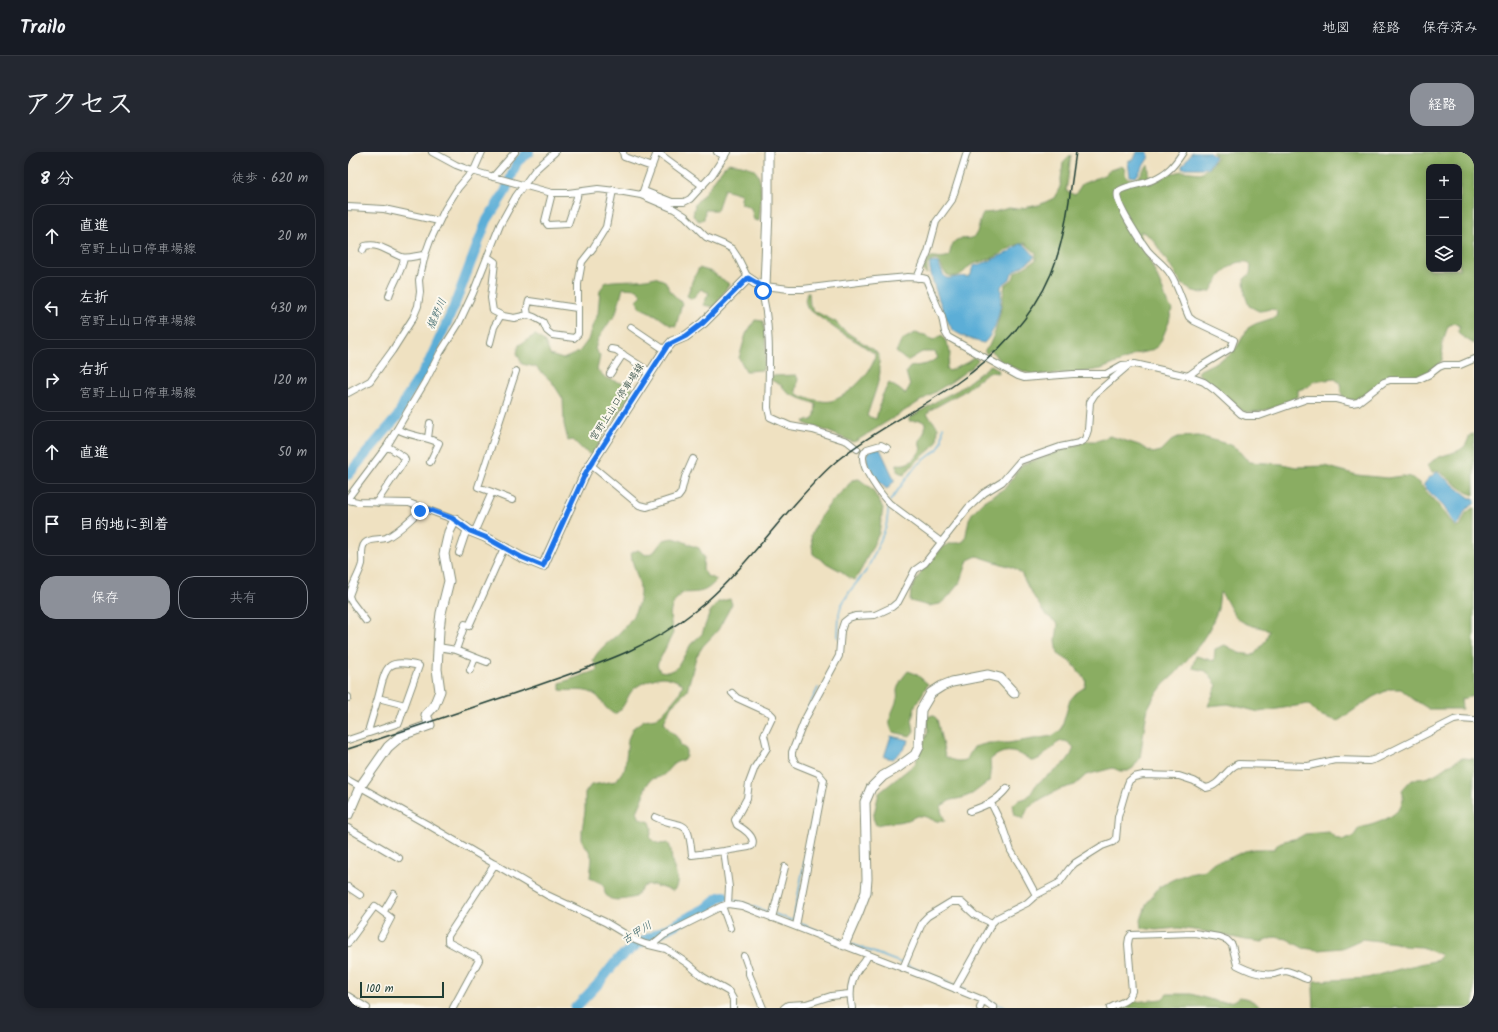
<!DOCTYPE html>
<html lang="ja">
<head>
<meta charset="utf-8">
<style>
	body { margin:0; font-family:Kalam,"Klee One",sans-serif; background:#242831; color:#f1f3f6 }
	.controls { position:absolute; right:12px; top:12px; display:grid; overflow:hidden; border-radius:8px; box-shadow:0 2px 6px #0003 }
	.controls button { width:36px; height:36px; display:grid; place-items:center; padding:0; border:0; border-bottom:1px solid #363941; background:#171b24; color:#f1f3f6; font:20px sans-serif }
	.scale { position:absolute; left:12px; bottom:10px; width:84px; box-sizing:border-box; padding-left:4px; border:2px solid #1f3d34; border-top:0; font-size:11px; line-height:14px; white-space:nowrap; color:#1f3d34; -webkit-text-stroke:3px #fbf7ec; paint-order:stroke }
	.stop { position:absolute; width:12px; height:12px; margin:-9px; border:3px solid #1a73e8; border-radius:50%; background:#fff }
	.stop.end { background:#1a73e8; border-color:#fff; box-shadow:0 1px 4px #0008 }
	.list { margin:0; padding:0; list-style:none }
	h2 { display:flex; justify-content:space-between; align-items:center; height:52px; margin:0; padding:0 16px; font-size:17px }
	h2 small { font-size:13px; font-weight:400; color:#9ea1a6 }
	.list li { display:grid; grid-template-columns:26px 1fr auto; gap:12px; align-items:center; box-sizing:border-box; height:64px; margin:0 8px 8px; padding:0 8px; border:1px solid #363941; border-radius:16px }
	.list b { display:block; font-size:15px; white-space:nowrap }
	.list p { margin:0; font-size:13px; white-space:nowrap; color:#9ea1a6 }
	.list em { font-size:13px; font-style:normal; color:#9ea1a6 }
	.actions { display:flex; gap:8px; padding:12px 16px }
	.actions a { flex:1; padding:9px 0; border:1px solid #8c9099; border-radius:16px; text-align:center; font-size:14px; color:#8c9099 }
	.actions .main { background:#8c9099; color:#fff }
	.icon { flex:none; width:22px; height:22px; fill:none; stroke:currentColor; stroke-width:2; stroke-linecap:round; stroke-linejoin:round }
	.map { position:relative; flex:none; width:1126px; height:856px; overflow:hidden; border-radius:16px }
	header { display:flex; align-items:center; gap:24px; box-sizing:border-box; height:56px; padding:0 20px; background:#171b24; border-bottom:1px solid #363941 }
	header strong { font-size:19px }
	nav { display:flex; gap:22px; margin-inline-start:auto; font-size:14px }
	.intro { display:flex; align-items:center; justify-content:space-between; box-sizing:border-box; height:96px; padding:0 24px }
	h1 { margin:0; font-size:28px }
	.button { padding:10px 18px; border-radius:16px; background:#8c9099; color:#fff; font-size:14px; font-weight:700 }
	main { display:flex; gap:24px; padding:0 24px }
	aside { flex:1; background:#171b24; border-radius:16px; box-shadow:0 2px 6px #0003 }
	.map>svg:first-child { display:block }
</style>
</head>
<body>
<header>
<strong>Trailo</strong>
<nav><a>地図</a><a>経路</a><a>保存済み</a></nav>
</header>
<div class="intro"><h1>アクセス</h1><a class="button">経路</a></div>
<main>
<aside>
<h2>8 分<small>徒歩 · 620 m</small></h2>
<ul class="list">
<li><svg class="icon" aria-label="ahead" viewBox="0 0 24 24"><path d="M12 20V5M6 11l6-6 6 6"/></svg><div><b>直進</b><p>宮野上山口停車場線</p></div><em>20 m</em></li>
<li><svg class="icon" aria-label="left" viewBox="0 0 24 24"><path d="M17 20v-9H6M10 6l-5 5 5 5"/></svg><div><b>左折</b><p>宮野上山口停車場線</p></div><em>430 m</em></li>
<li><svg class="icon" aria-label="right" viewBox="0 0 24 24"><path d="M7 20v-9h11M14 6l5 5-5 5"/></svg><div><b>右折</b><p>宮野上山口停車場線</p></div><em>120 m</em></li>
<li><svg class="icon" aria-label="ahead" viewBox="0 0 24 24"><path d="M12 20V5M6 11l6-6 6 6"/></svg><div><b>直進</b></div><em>50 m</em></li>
<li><svg class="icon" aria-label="arrive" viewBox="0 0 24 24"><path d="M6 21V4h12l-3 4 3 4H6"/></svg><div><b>目的地に到着</b></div></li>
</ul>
<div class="actions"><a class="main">保存</a><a>共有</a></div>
</aside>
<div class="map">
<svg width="1126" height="856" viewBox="0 0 1126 856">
	<rect width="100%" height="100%" fill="#fbf7ec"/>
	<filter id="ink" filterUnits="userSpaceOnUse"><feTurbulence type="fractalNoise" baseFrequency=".025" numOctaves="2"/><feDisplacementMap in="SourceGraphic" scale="8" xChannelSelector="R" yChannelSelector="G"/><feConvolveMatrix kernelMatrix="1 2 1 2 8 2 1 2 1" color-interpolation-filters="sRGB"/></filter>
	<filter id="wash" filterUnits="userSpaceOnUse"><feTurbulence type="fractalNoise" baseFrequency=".012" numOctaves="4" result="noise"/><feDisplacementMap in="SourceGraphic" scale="16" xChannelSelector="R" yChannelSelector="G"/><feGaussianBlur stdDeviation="0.9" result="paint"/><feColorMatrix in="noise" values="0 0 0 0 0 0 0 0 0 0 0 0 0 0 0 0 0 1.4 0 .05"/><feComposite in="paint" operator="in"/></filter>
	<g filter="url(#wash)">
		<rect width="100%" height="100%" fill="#efe1c1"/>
		<path fill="#8aad62" stroke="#54754b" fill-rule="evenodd" d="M864,0H1126V192L1112,183L1110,179L1112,174L1107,171L1100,174C1098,180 1096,186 1094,192C1093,199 1098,205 1091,212C1079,223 1068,225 1052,225C1048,225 1044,225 1040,226C1026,229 1017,248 1004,249C993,249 993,240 992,231L987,227L966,229L960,235L950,238V245C934,254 915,261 896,260L854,226L850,221L852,218L879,205L889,195L900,176L907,172L928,165L929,159C922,155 918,159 911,159C908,158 904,155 901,154L897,143L896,127L902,122L903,114L899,110C881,108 871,125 863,139L854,141L842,138L833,131L804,86L793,79L792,90L803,111L815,138L819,150L824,157L821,170L813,189L810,194L802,199L787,202L779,207L753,217L730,221L686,223L653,211L643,198L639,202L636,199L641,194L647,180L652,162L657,133L665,127L667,121L688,108V101L677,91C664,92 656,102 644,106C637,109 630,110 623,113C619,116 616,121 611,123C589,132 597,95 579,113V122L575,119C582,95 586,110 601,104C602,100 604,91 607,89C613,84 623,90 628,82C632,75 631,67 636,61L646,60L661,56L669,57L691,53L706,46L712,35L715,11L723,3L718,39L727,43L734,32L756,23L762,18L774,14L776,16L778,25C792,33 792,19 800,13C802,19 800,26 802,32L822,22L834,19L852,21L861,16L869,5ZM1081,15H1111V117H1081Z
			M381,11C388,12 396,13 403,16C418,22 412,55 411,69L406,68L403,56L393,51V42L376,37L369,58H357L356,67L351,69L345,64L347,52L355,43L376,15Z
			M351,116L364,120L381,132L367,155L355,153L361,141L353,137L344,147L339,144L345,127Z
			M307,125L317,129L322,139L334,151L328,174L322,173L308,163L291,155L289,148L294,143L289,137L275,136L267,164L262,169L250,187L247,197L252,204L249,218L258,226L280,233L286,238L258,279L244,304L234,297L225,288L220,289L216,272L215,247L204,230L188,215L174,212L169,201L171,193L187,183C197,188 199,193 202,203L215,207L231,200L240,188L245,172L250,162L252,138L258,130C274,127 291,130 307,125Z
			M459,141H461L462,154L466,159L488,170L494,177L527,199L531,204C530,210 532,214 532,220C530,235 523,250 519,264L528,267L534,244L541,231L551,237L557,242L562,234L558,220L562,215L579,212L590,206L587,200H574L559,209L548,200L554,188L567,181L577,183L585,188L594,183C602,196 605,201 598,216L601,219L620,210L626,205L630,208L624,215L603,230L508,289L505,290L479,279L458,272L456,269L464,268L467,263L468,252L441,242L433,233L423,228V224L448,223L450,227L448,240L452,244C461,246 474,251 483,249C499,245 527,219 527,202L511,191L492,180L459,156L457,148Z
			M407,168L415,169C418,185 419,203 415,218L398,219L391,206L398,182Z
			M643,213L650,217L651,221L640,220L615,240L582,258L579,262L590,275L589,289L584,296L565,312L556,323L549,319V312C560,314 568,307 573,297C569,288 575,285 577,278C577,276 577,273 577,271L572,268L568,269H562V266L592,247L610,238Z
			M1126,282V343L1118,340L1092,320L1088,319L1084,320L1080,314C1088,301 1106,304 1116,295C1119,292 1120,287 1122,283Z
			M762,284L791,293L805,301L813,299L824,288L830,285L851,284L883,293L889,297L897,306L902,310L934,312L948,315L977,314L1009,323L1039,326L1055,324L1063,325L1071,331L1096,360L1107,375H1112L1118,361L1126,355V544L1113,547L1114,557H1081L1065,547L1053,537H1042L1025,545L990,569L971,563L960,552L911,560L880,552L860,554L869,533L858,519L844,516L848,504L866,509L867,497L877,493L891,501L906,503L918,488L921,478C905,473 893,474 884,459C879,451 879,448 872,440L870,457L862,476L852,492L827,522L816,532L806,545L800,556L797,571L792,606L785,616L780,619H772L765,616L738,623L727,633L712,637L693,647L680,656L675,667L667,663L665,653C669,648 672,648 678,646C683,643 685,637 688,633C702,620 719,616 726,596C710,576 703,605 685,609C668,600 658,594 642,608L643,622L642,628L636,633L624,642L614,646L603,648L593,654V659L597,669C584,671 582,664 572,664C568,663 564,667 560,668C550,671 539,670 528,673L525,666L531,641L567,612L580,580L579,565L585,563L589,567L597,604C605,609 609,610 618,608L626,595L641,591H660L704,584L713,578L722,548L728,541L737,535L738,528L724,511L710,502L708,488L710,472L697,462L681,437L673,421L666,416L629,404L620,408L613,429L600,445L592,452L581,454L562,449L563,438L574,418L579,415L594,395L604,391H612L617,388L621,367L625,360L635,350L657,336L674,313L739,289H749Z
			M511,327L524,337L535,356L531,381L514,416L507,428C499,426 499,423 493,419C483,414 474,409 465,402L463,383L472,365L484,349L498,336L504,328Z
			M325,386C335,388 341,393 351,396L356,405L355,417L359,424L369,428C356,442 352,440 334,441C320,455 321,462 325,481L309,513L312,519L320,520L329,516L343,492L354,482L362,460L370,450L382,447L384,452L370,478L355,494L348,505L339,539L323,554L316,570C321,581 330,581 333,594L338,597V605C334,609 331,609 327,611C316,619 321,624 303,627L297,636L296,644L289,660L292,667L302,670L304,676L302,686C308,691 311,693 320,691C324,696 323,702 324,709C326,719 334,731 325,739L305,733L296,734L287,745C279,747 261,752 257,741C256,738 257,735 255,732L242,726L244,706L240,697L234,689V678L237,659V641L243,633L268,629L277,616L280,587L285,576L296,568L308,566L315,561L331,542L335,532C330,529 321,525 314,525C305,526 289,532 283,540C278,547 275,559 266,562C255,555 256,551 249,544C238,535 224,540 212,538V531L250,518L245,508C253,493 263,490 273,479C283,469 292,455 292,440C293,430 284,414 283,401L290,398L298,403L306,400L315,388Z
			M560,519L568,522L580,532L567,554L564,568L566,579L562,584L545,580C537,568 546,559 549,547C550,544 549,541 549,538C551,530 555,525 560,519Z
			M1115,606L1126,607V856H966L965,836L967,829L1019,826L1059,815L1090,808L1093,803L1074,795L1056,794L1048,791L1014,787L994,796L970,798L955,796L939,787L927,785L914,790L898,788L854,779L830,776L808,778L794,776L793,768L799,751L811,735L824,728L841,721L857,718L866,710L877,708L897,699L907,697H926L931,691L936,689L950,686L957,682L981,680L988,686L996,688L1005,685L1011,676C1029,672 1062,662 1054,638L1064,627C1090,628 1094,613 1115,606Z
			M819,842H843L871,850L886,849L892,845L901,847L915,856H768L777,851L814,847Z"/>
		<path fill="#5caed7" stroke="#3e7686" d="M789,0H800L801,5L788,25L782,24L780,10L786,7Z
			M844,0H862L867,5L860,16H834V14Z
			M672,92H676L686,103V106L664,121L662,127L653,134C654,153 650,177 636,191C628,190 611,183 605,178C599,172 579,119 582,111L587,110L590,111L596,124L598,126C606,127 612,123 619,125L623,123L624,117L626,114L639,110L661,100Z
			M525,297H532L546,327V329L539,337C530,331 508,304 525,297Z
			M1089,320L1118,343L1122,346H1126V352L1117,358L1112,370L1110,373H1107L1096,355L1076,334V332L1081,326Z
			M543,584L561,588L560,592H558L557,596L545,607L536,605Z"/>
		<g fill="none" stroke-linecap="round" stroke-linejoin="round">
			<path stroke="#5caed7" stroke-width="1.5" d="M542,349L567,315L590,297L594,289L595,275
				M490,486L491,462L493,454L502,439L518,419L526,403L538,375L541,354
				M459,558L470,536
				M442,606L444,615L465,622
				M381,746L423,761
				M427,762L445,769
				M445,769L472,629V627
				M451,771L494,788
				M501,791L556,812
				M559,813L607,833
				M611,835L618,838
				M636,846L658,856"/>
			<path stroke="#5caed7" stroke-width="10" d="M0,323L50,264L58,246L79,214L105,157L139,68L157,40L169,10L181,0
				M227,856L252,830L269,808L290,792L360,755L371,745L376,744"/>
		</g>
	</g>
	<g filter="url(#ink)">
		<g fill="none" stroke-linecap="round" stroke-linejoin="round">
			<defs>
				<path id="street" d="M84,0L108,13L124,19L204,41H220L250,37L276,40L293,43L326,57L337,64L358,85L377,93L384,97L390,106L400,126
					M275,0L276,5L304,15
					M309,0L355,34
					M369,0L377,4
					M835,0C826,14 820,21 804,28C797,32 774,34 770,40C765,49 794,91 800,99C807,107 817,113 823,123C831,136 835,152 841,165L846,169L886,188L883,196L855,213L840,224
					M145,25L167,0
					M296,39L324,50H336L342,47L364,23L379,0
					M204,41L197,69L200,73L220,72L229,45V40
					M294,42L309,0
					M0,55L36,57L91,69
					M15,98L17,94C31,90 42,101 54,105C60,107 70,103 77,103
					M140,105L147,110L143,146L145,159L155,164L166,166L180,163L186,165L195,170L199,179L204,183L226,186L230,182V132L234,110L245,96L258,75L265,38
					M569,126L580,100L588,70L604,48L619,0
					M412,133C424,172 421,216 420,256L422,265L442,274L465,278L499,289L509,297
					M417,134L441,137H455L527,128L560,125L574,126L578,127L580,132L594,165L597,180L600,185L670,224L676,226L725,222H758L774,213L787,212L840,224L856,230L868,239L893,262L898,264H911L959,247H988L1004,251L1010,250L1036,230L1042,228H1069L1082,222L1091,215L1096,213H1112L1126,207
					M41,144C45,131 54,119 56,106
					M180,163L179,157L181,149L229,156
					M283,175L317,198
					M142,191L146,175L153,163
					M263,197L268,198L302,220
					M262,222L275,202
					M0,241L22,229L44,199L65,166L70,154L72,140L71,128L77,103L82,89L97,57L110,36L127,16L134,0
					M49,277C63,285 78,284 91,291L82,310
					M80,286L82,271
					M539,296L533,293L519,297C517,299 515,302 515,305C514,317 533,343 542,352L593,390
					M243,313L291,353L299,355L330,345L333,341L337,325L345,307
					M144,340L164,348
					M0,346L39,294L77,230L92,201L111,171L125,141L152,73L168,44L187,18L207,0
					M0,348L10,350L61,351L107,368
					M30,351V348L57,308L56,305L39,294
					M126,381L144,340L130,335L168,219
					M111,401L119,377
					M18,469L3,449L1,444C4,433 11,423 14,412C15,406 12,396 17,391C22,386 32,388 38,386C51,380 61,368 72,359L74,355
					M90,495L108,498L139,510
					M108,498L117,472L121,474L156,396
					M122,518L127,506
					M0,546V545
					M30,546C38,517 36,505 71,514L57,553
					M0,588L51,571L57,553L30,546L21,576L22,580
					M0,628L82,674L199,743L257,770L287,788L297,792L318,797L340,812L355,825L381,840L385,847V856
					M643,651L654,673L663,699L673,715L688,743
					M622,659C637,654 649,649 659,636
					M307,665C335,679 340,662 344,703L376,699
					M0,676L51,706
					M0,735L12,743
					M380,752L381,735L376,699L401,695L404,694C408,685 396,677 389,673L387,668L399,646L401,631L407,615L419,596L416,583L425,564L422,561L389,546L384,541
					M374,754L382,776
					M36,759L46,742
					M424,766L437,715
					M448,774L476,628L470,621L448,612L444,605V600L457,567L491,504L493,479L496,470L501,466L507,464L527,463L544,455L550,450L567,418L577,411L620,356L636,341L654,330L672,309L712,295L731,291L737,287L740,278L742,250L747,242L782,212
					M0,791L27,754L43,766L33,785
					M304,793L316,783L374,754L380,752L394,754L578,825L635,848L646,856
					M396,804L401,818V822L415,856
					M555,816L575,769L580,764L603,750H613L627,763L644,771
					M607,837L644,771L649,766L679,751L688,743L711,731L721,717L727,711L754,694L765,690L768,687L770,665L779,634L781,629L786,625L795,623L831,624L846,629L858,636C873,634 877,617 890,612L960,614L987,608L1021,609L1028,607L1106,568L1112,567L1126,568
					M0,844L19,856
					M105,856L131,808L130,806L100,790V784L147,712
					M436,856L440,853L458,852L483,844L501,842
					M504,856C501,841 502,828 511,816C515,812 518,809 520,803
					M632,856L635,848
					M762,856C772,850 780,851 784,839L780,792L781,786L783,783L846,781L871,785L879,788L884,793L889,813C901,819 913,824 926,822C930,821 934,819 938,819C945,820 952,825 959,827"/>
				<path id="secondary" d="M0,663L12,635L40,595L54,583L82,573L78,563L86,554L92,539L89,517L91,478L93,461L101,429L96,402L101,380L107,368L122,379L137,385L173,405L195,414L238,320L317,198L324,190L338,184L355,171L400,126L409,132L417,134L420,59V0
					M496,793L510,761L518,740L519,727L517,650L523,636L535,624L549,616L567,603L571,595L573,558L583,541L594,534L604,530L640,523L652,526L666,541"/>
			</defs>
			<use href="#street" stroke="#878f7a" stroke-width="8"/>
			<use href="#secondary" stroke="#878f7a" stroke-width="11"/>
			<use href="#street" stroke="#fff" stroke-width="6"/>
			<use href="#secondary" stroke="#fff" stroke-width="9"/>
			<path stroke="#1f3d34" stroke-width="1.5" d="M0,597C62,577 123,556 185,535C244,514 297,499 347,459C385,429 414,389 446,353C460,337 475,320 491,307C528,277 571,258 609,231C646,206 685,165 703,122C718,85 722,40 728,0"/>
		</g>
	</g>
	<g fill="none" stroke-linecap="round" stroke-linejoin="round" filter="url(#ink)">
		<path stroke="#1a73e8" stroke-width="5" d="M72,359L74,355L104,366L122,379L137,385L173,405L195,414L238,320L320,193L338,184L355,171L400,126L412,133L415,139"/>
	</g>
	<g text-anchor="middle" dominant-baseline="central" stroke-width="4" stroke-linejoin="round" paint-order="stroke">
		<g font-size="10" fill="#1f3d34" stroke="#fbf7ec">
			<text transform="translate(269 250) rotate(-57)">宮野上山口停車場線</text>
		</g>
		<g font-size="11" font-style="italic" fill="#315f65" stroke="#fbf7ec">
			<text transform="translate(89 162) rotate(-66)">椹野川</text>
			<text transform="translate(289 781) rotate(-31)">古甲川</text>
		</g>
	</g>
</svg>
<div class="controls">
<button>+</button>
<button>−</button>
<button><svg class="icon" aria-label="layers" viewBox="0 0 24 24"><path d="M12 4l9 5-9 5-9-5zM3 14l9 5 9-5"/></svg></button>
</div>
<div class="scale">100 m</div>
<div class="stop" style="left:415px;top:139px"></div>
<div class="stop end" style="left:72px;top:359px"></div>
</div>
</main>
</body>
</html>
